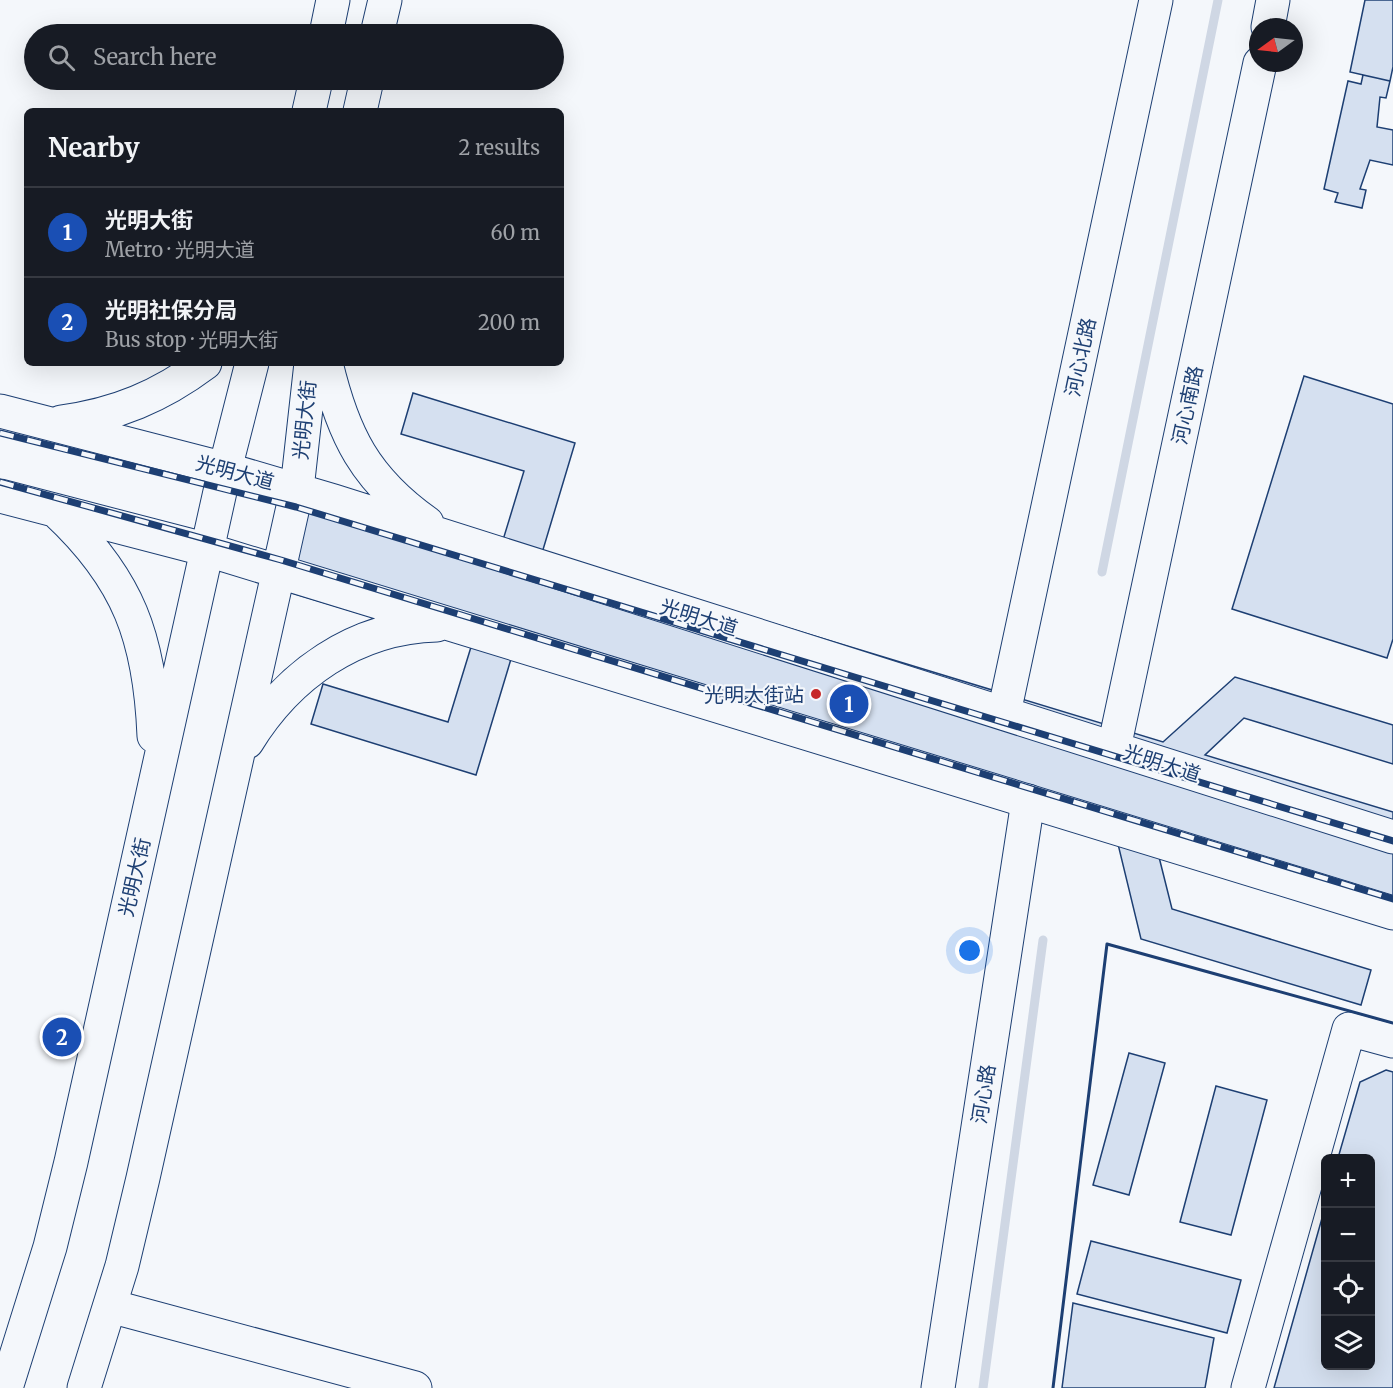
<!DOCTYPE html>
<html lang="en">
<head>
<meta charset="utf-8">
<style>
	body { margin:0; font-family:Merriweather,"Noto Sans SC",serif; background:#242831; color:#f1f3f6 }
	.controls { position:absolute; right:18px; bottom:18px; display:grid; overflow:hidden; border-radius:9px; box-shadow:0 6px 24px #0002 }
	.controls button { width:54px; height:54px; display:grid; place-items:center; padding:0; border:0; border-bottom:2px solid #363941; background:#171b24; color:#f1f3f6; font:30px sans-serif }
	.compass { position:absolute; left:1249px; top:18px; width:54px; height:54px; border-radius:50%; background:#171b24; box-shadow:0 6px 24px #0002; rotate:255deg }
	.you { position:absolute; left:970px; top:951px; width:21px; height:21px; margin:-15px; border:4px solid #fff; border-radius:50%; background:#1a73e8; box-shadow:0 0 0 9px #1a73e833 }
	.badge { display:grid; place-items:center; width:39px; height:39px; border-radius:50%; background:#c62828; color:#fff; font-size:20px; font-weight:700 }
	.pin { position:absolute; translate:-50% -50%; border:3px solid #fff; box-shadow:0 2px 6px #0006 }
	.list { margin:0; padding:0; list-style:none }
	h2 { display:flex; justify-content:space-between; align-items:center; height:78px; margin:0; padding:0 24px; font-size:26px }
	h2 small { font-size:20px; font-weight:400; color:#9ea1a6 }
	.list li { display:grid; grid-template-columns:39px 1fr auto; gap:18px; align-items:center; box-sizing:border-box; height:90px; padding:0 24px; border-top:2px solid #363941 }
	.list b { display:block; font-size:22px; white-space:nowrap }
	.list p { margin:0; font-size:20px; white-space:nowrap; color:#9ea1a6 }
	.list em { font-size:20px; font-style:normal; color:#9ea1a6 }
	.icon { flex:none; width:33px; height:33px; fill:none; stroke:currentColor; stroke-width:2; stroke-linecap:round; stroke-linejoin:round }
	.map { position:relative; flex:none; width:1393px; height:1388px; overflow:hidden }
	.search { position:absolute; background:#171b24; box-shadow:0 6px 24px #0002; left:24px; top:24px; width:540px; height:66px; display:flex; align-items:center; gap:15px; box-sizing:border-box; padding:0 21px; border-radius:33px; color:#9ea1a6; font-size:22px }
	.panel { position:absolute; background:#171b24; box-shadow:0 6px 24px #0002; left:24px; top:108px; width:540px; height:258px; border-radius:9px }
	.map>svg:first-child { display:block }
</style>
</head>
<body>
<div class="map">
<svg width="1393" height="1388" viewBox="0 0 1393 1388">
	<rect width="100%" height="100%" fill="#f4f7fb"/>
	<g fill="none" stroke-linecap="round" stroke-linejoin="round">
		<path stroke="#cfd7e4" stroke-width="9" d="M1102,572L1218,0
			M983,1388L1043,940"/>
	</g>
	<path fill="#d5e0f0" stroke="#1d3f73" stroke-width="1.5" d="M1365,0H1393V67L1390,81L1350,72Z
		M1363,75L1390,81L1386,98L1380,97L1377,127L1393,130V165L1370,160L1360,189L1366,190L1362,208L1335,202L1338,193L1324,189L1348,81L1361,84Z
		M1304,376L1393,404V639L1387,658L1232,609Z
		M413,393L575,443L542,553L1163,742L1235,677L1393,725V764L1244,718L1205,755L1393,812V925L1159,857L1172,909L1371,970L1361,1005L1141,939L1118,844L511,659L476,775L311,724L323,684L448,722L471,647L272,587L304,480L503,540L524,471L401,434Z
		M1129,1053L1165,1063L1129,1195L1093,1185Z
		M1386,1070L1393,1072V1388H1274L1326,1204V1366H1370V1158H1338L1360,1082Z
		M1216,1086L1267,1100L1231,1235L1180,1222Z
		M1091,1241L1241,1280L1227,1333L1077,1294Z
		M1073,1303L1214,1338L1205,1388H1062Z"/>
	<g fill="none" stroke-linecap="round" stroke-linejoin="round">
		<defs>
			<path id="minor" d="M1268,27L1273,0
				M1004,713L1156,0
				M1114,748L1260,63
				M110,1306L415,1388
				M938,1388L1028,801
				M1248,1388L1349,1029L1393,1041"/>
			<path id="major" d="M326,34L333,0
				M377,34L385,0
				M309,111L316,80
				M360,111L367,80
				M326,363C343,435 365,479 427,523
				M0,411L225,469L334,501L1393,837
				M61,422C116,415 161,396 205,363
				M0,496L208,550L1393,913
				M56,511C129,579 150,639 154,736
				M247,742C288,675 355,627 437,625
				M6,1388L50,1247L71,1162L225,469L252,363
				M84,1388L122,1266L143,1178L297,489L311,363"/>
		</defs>
		<use href="#minor" stroke="#1d3f73" stroke-width="35"/>
		<use href="#major" stroke="#1d3f73" stroke-width="35"/>
		<use href="#minor" stroke="#f4f7fb" stroke-width="33"/>
		<use href="#major" stroke="#f4f7fb" stroke-width="33"/>
		<defs>
			<path id="rail" d="M0,433L296,507L1393,841
				M0,482L281,560L1393,899"/>
		</defs>
		<use href="#rail" stroke="#1d3f73" stroke-width="7"/>
		<use href="#rail" stroke="#f4f7fb" stroke-width="4.5" stroke-dasharray="14" stroke-linecap="butt"/>
		<path stroke="#1d3f73" stroke-width="3" d="M1053,1388L1107,944L1393,1023"/>
	</g>
	<circle fill="#c62828" stroke="#f4f7fb" stroke-width="2" cx="816" cy="694" r="6"/>
	<g text-anchor="middle" dominant-baseline="central" stroke-width="4.5" stroke-linejoin="round" paint-order="stroke">
		<g font-size="20" fill="#1d3f73" stroke="#f4f7fb">
			<text transform="translate(1080 357) rotate(-78)">河心北路</text>
			<text transform="translate(1187 405) rotate(-78)">河心南路</text>
			<text transform="translate(304 420) rotate(-84)">光明大街</text>
			<text transform="translate(235 472) rotate(15)">光明大道</text>
			<text transform="translate(699 617) rotate(17)">光明大道</text>
			<text transform="translate(1162 763) rotate(18)">光明大道</text>
			<text transform="translate(134 877) rotate(-77)">光明大街</text>
			<text transform="translate(983 1094) rotate(-81)">河心路</text>
		</g>
		<g font-size="20" fill="#1d3f73" stroke="#f4f7fb" text-anchor="end">
			<text x="804" y="694">光明大街站</text>
		</g>
	</g>
</svg>
<div class="controls">
<button>+</button>
<button>−</button>
<button><svg class="icon" aria-label="locate" viewBox="0 0 24 24"><circle cx="12" cy="12" r="6"/><path d="M12 2v4M12 18v4M2 12h4M18 12h4"/></svg></button>
<button><svg class="icon" aria-label="layers" viewBox="0 0 24 24"><path d="M12 4l9 5-9 5-9-5zM3 14l9 5 9-5"/></svg></button>
</div>
<svg class="compass" viewBox="-18 -18 36 36"><path d="M0-13l5 13h-10z" fill="#e53935"/><path d="M0 13l5-13h-10z" fill="#9ea1a6"/></svg>
<div class="you"></div>
<div class="pin badge" style="left:849px;top:704px;background:#1a4fb4">1</div>
<div class="pin badge" style="left:62px;top:1037px;background:#1a4fb4">2</div>
<div class="search"><svg class="icon" aria-label="search" viewBox="0 0 24 24"><circle cx="10" cy="10" r="6"/><path d="M15 15l6 6"/></svg>Search here</div>
<section class="panel">
<h2>Nearby<small>2 results</small></h2>
<ul class="list">
<li><span class="badge" style="background:#1a4fb4">1</span><div><b>光明大街</b><p>Metro · 光明大道</p></div><em>60 m</em></li>
<li><span class="badge" style="background:#1a4fb4">2</span><div><b>光明社保分局</b><p>Bus stop · 光明大街</p></div><em>200 m</em></li>
</ul>
</section>
</div>
</body>
</html>
